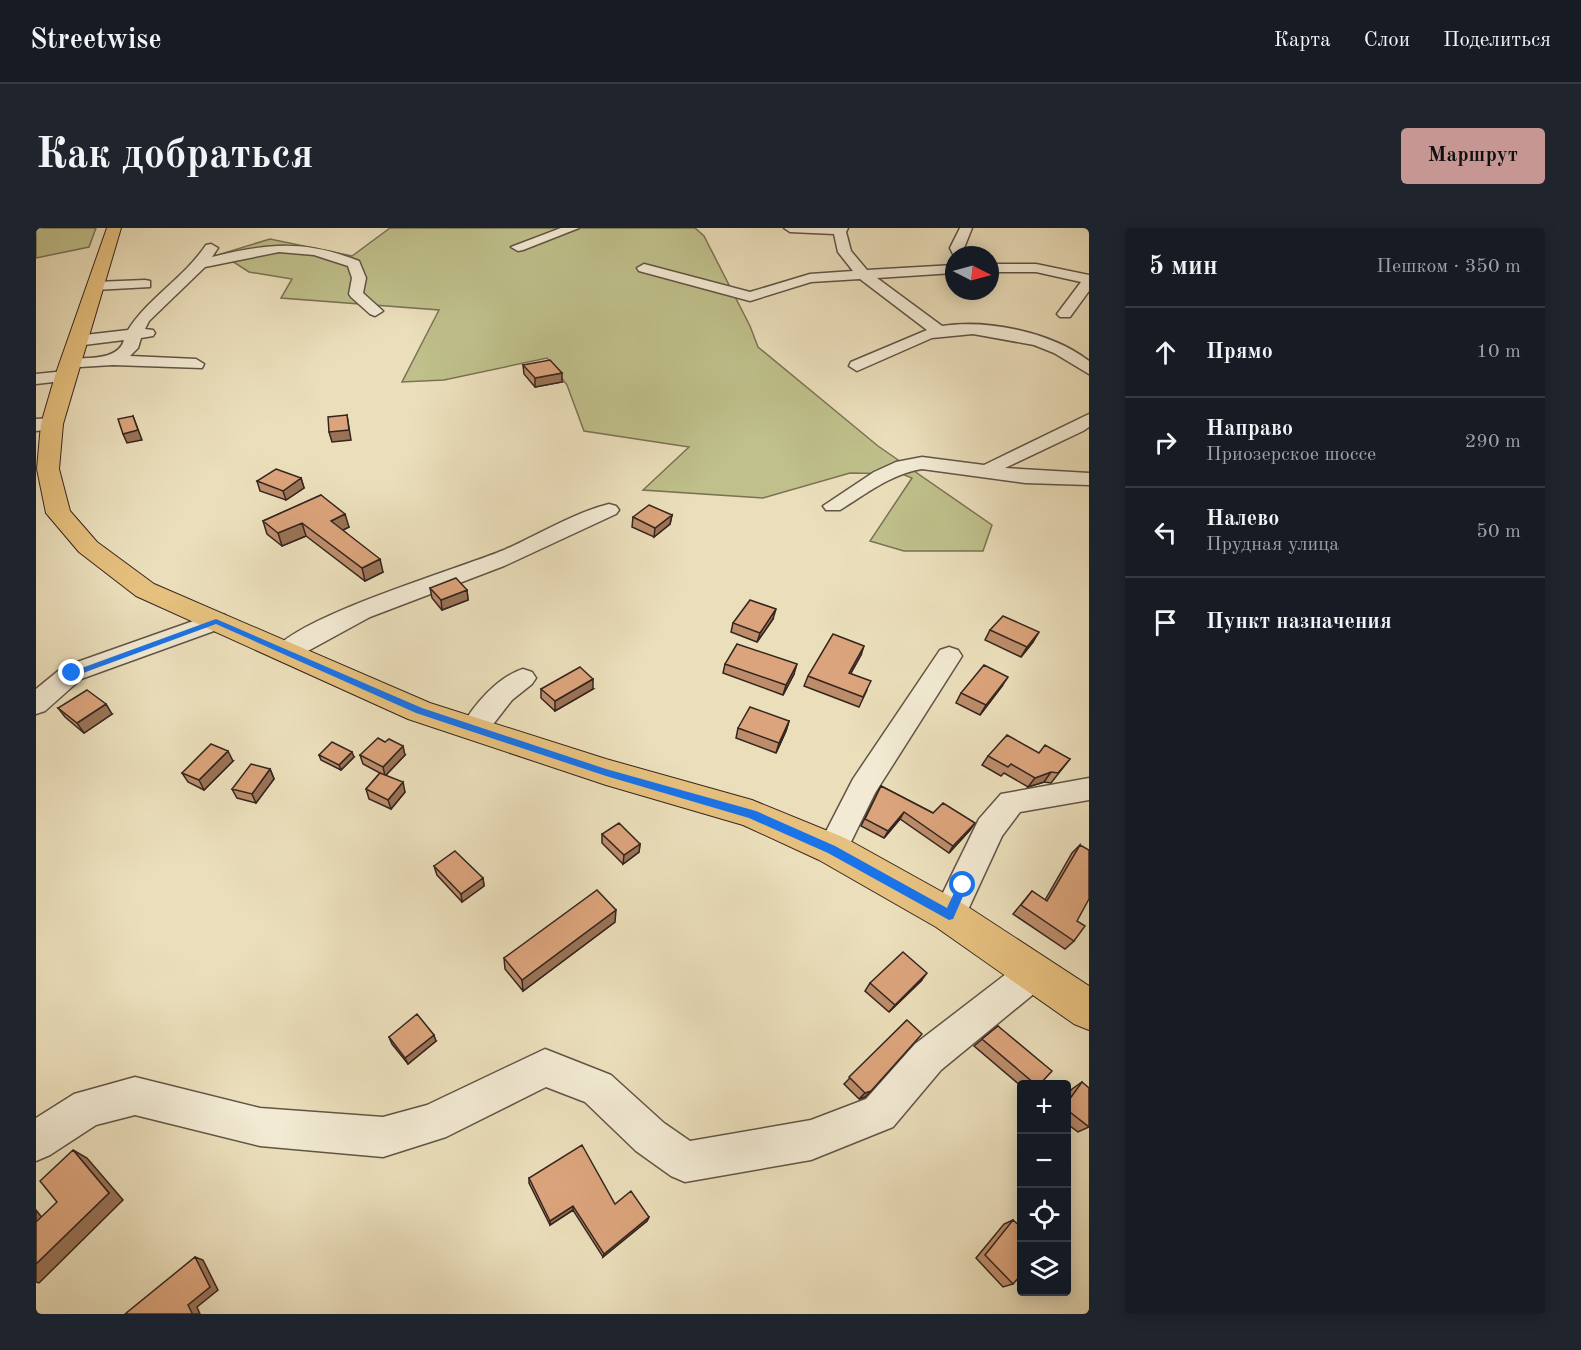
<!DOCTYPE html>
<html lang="ru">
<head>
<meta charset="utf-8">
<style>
	body { margin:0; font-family:"Old Standard TT",serif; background:#20242c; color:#f1f3f6 }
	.controls { position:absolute; right:18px; bottom:18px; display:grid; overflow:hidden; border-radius:6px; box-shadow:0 3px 15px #0003 }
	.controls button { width:54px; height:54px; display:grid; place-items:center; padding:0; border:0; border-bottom:2px solid #363941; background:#171b24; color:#f1f3f6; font:30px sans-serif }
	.compass { position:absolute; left:909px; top:18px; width:54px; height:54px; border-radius:50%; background:#171b24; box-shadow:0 3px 15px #0003; rotate:96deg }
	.stop { position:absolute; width:18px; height:18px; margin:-14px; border:4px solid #1a73e8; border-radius:50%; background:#fff }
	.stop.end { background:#1a73e8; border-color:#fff; box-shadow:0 2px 6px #0008 }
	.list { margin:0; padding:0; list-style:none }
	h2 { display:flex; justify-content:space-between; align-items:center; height:78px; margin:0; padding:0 24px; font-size:26px }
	h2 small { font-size:20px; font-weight:400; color:#9ea1a6 }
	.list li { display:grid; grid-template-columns:39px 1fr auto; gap:18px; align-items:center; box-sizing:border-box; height:90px; padding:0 24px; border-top:2px solid #363941 }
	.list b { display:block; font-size:22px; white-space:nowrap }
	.list p { margin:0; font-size:20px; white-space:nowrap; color:#9ea1a6 }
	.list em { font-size:20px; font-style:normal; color:#9ea1a6 }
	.icon { flex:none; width:33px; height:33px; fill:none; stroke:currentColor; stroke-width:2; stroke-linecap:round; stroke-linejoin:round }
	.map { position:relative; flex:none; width:1053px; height:1086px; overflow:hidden; border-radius:6px }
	header { display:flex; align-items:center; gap:36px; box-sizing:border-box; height:84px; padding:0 30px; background:#171b24; border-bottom:2px solid #363941 }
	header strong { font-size:28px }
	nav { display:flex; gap:33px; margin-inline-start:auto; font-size:21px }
	.intro { display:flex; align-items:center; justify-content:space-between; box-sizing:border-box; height:144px; padding:0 36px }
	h1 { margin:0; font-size:42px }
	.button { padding:15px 27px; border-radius:6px; background:#c59692; color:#111; font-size:21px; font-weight:700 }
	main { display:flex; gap:36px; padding:0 36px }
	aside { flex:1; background:#171b24; border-radius:6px; box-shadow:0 3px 15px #0003 }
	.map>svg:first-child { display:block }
</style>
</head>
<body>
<header>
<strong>Streetwise</strong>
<nav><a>Карта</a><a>Слои</a><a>Поделиться</a></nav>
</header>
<div class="intro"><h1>Как добраться</h1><a class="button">Маршрут</a></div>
<main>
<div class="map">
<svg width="1053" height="1086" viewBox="0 0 1053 1086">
	<rect width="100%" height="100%" fill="#ebdfbb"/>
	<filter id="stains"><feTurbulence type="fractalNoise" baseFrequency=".00333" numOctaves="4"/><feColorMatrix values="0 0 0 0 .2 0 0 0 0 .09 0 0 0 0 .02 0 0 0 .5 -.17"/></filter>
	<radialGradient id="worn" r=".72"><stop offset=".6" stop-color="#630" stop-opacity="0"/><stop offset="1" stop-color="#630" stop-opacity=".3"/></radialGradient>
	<path fill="#bfc08b" stroke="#7a7255" stroke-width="1.5" d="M0,0H60L53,19L0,30Z
		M354,0H659L668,8L714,98L722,119L842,218L956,297L947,323H868L834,313L876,250L866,246L814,245L727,270L607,262L653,219L548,203L531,157L511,130L408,152L366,154L403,82L245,70L256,51L213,44L185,26L234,11L316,28Z"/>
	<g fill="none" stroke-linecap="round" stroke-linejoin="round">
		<defs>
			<path id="minor" d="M525,0H543L487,22L482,23L475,19Z
				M748,0H812L810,4L815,23L831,42L918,37V45L841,50L906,98C951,91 1016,104 1053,133V146L1018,125L998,117L937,106L896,110L821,143L813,138L815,134L891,102L824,51L775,54L714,73L603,43L601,40L608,36L714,64L774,46L817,43L802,24L798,6L754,4Z
				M924,0H936L928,20L931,27L918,28L914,20Z
				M175,16L182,20L176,29C232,15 269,12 323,33L330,50L327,65L347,83L339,88L334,86L315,69L313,66L316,50L312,38L278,27L243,24L169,39L113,93L109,101L117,102L119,105L117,108L105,110L102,120L94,128L160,131L168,136L166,140L77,137L27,140L25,136L27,132C45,128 82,135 88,112L40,118L32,113L40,108L92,102C113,69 148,50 170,17Z
				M954,36H1000L1053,47V63L1034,89H1024L1021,86L1045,54L1000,44H954Z
				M109,52L114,53V59L59,62L52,58L59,54Z
				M29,143L35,144L37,148L35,152L0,156V146Z
				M1053,186V199L1047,203L969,240L1053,245V257L989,255L886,241C855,246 830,266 804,282H790L787,278L838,244L860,234L886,229L948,237Z
				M16,190L25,196L22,200L0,203V191Z
				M573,276L580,278L583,282L580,286L468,338L334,389L259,430L250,433L241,430L237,424C259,389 422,341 468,322C502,307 537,285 573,276Z
				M180,385L189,387L192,393L189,399L45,451L9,483L0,486V461L27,439Z
				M913,419L922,422L926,428L839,565L807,630L796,634L785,630L781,621L817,551L904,422Z
				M487,441L496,444L500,450L496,456L476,472L448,508L438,511L428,508L424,501C437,478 461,449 487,441Z
				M1053,550V572L984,584L966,608L925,697L913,702L901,697L897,687L901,677L943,591L965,566Z
				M999,728L1011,733L1016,744L1011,755L905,842L857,899L775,932L649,954L635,948L600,923L549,874L510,859L410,909L347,929L224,918L99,887L60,897L14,927L0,933V890L38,866L99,849L224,880L347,889L391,877L509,821L575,847L628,895L654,913L775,892L830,871L879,816L987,733Z"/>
			<path id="major" d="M71,0H85L27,196L23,241L34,283L61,314L118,356L394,475L570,531L716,572L809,610L926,675L1053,758V802L1038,796L900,699L783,632L707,597L570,557L372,491L100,368L43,324L10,285L1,241L5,196L19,148Z"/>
		</defs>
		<use href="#minor" stroke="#625446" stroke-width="3"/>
		<use href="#major" stroke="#35251f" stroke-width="2"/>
		<use href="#minor" fill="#f2ead3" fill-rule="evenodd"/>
		<use href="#major" fill="#e6c07e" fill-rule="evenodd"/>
	</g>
	<path fill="#bd8d6b" stroke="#35251f" stroke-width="1.5" d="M487,137L526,154L499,159L488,146Z
		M265,250L268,260L250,272L224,263L221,253Z
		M285,267L313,299L307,302L347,344L329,353L270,308L246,318L231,306L227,293Z
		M636,287L634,296L618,309L596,299L597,289Z
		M394,360L431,362L432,372L406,382L396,370Z
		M737,391L721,414L695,404L697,395Z
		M954,402L997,414L985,429L949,412Z
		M825,427L815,445L831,462L823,479L768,458L772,448Z
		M689,436L758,446L747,467L687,445Z
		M966,458L944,487L920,475L925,465Z
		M505,461H557L519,483L505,470Z
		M22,480L76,486L48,505L29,489Z
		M753,493L750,503L740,525L700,510L702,500Z
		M1003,525L1034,531L1015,555L1008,554L992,559L968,545L965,548L946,537L952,528Z
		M283,527L318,529L305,542L285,532Z
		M324,527H369L350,547L369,564L355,581L333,571L330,561L344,545L327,536Z
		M197,533L168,562L152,554L146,545Z
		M234,541L238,551L220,575L201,570L196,561Z
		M845,558L897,585L934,602L913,625L864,591L848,610L825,598Z
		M566,606L604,616L603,624L587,636L566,615Z
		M1044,617L1041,693L1038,713L1029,721L977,686L996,663L1009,672L1036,625Z
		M398,638L447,650L448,658L426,674L401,647Z
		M579,694L487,763L469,741L468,730Z
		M885,753L853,784L829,763L834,755Z
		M871,792L829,869L823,871L808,856Z
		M962,798L1004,856H986V859L938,818Z
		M353,809L400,813L372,836L356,816Z
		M1046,854L1053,899L1042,904L1030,895V868L1036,861Z
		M493,950L579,976L613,989L611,993L567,1029L537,982L514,997L493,955Z
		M977,992V1056L967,1059L940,1030L968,996Z"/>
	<path fill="#9a7357" stroke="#35251f" stroke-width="1.5" d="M526,145V154L499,159V150Z
		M311,187L315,212L296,214L293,204Z
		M97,188L106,212L91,215L87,206Z
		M265,250L268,260L250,272L247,263Z
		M309,286L313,299L299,306L295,293Z
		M636,287L634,296L618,309L619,300Z
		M266,295L270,308L246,318L242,305Z
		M344,331L347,344L329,353L326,340Z
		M431,362L432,372L406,382L405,372Z
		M740,381L737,391L721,414L724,405Z
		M1003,404L997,414L985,429L991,419Z
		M828,418L825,427L810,454L813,445Z
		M761,436L758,446L747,467L750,457Z
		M972,449L966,458L944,487L950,477Z
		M557,451V461L519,483V473Z
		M70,476L76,486L48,505L41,495Z
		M753,493L750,503L740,525L743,515Z
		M367,518L369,527L349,548L347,539Z
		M192,523L197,533L168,562L163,552Z
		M316,524L318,529L305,542L303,537Z
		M234,541L238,551L220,575L216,566Z
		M1015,544L1008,554L992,559L999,550Z
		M367,554L369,564L355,581L352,572Z
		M868,584L864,591L848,610L852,603Z
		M939,595L934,602L913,625L917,618Z
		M604,616L603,624L587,636L588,627Z
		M447,650L448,658L426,674L425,666Z
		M580,682L579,694L487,763L486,752Z
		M891,745L885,753L853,784L859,777Z
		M398,807L400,813L372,836L369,830Z
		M835,863L829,869L823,871L829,865Z
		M37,922L51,930L87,972L3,1055L0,1054V1036L73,965Z
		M537,978V982L514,997V993Z
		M0,982L15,1001L0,996Z
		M613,989L611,993L567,1029L568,1026Z
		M159,1029L167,1032L182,1062L161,1079L164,1086H155L152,1077Z"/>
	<path fill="#dca47c" stroke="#35251f" stroke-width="1.5" d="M514,132L526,145L499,150L487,137Z
		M311,187L313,202L293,204L292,189Z
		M97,188L102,202L87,206L82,191Z
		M240,241L265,250L247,263L221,253Z
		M285,267L309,286L295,293L344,331L326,340L266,295L242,305L227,293Z
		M613,277L636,287L619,300L597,289Z
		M420,350L431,362L405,372L394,360Z
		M714,372L740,381L724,405L697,395Z
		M967,388L1003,404L991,419L954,402Z
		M797,406L828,418L813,445L835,453L827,469L772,448Z
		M701,416L761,436L750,457L689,436Z
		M948,437L972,449L950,477L925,465Z
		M544,439L557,451L519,473L505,461Z
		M51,462L70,476L41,495L22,480Z
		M714,479L753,493L743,515L702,500Z
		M971,507L1003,525L1009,517L1034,531L1022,545L1015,544L999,550L975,536L972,539L952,528Z
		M342,510L349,514L353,511L367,518L347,539L324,527Z
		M296,514L316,524L303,537L283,527Z
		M175,516L192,523L163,552L146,545Z
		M215,536L234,541L216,566L196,561Z
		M344,545L367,554L352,572L330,561Z
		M845,558L897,585L907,575L939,595L917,618L868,584L852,603L829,591Z
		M583,595L604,616L588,627L566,606Z
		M1044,617L1053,622V671L1041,693L1049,698L1038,713L985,677L996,663L1011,673Z
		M419,623L447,650L425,666L398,638Z
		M561,662L580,682L486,752L468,730Z
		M867,724L891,745L859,777L834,755Z
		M381,786L398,807L369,830L353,809Z
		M871,792L886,806L835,863L829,865L813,849Z
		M962,798L1016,843L1004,856H999L946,811Z
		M1046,854L1053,860V899L1030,881V876Z
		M546,917L579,976L595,963L613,989L568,1026L537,978L514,993L493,950Z
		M37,922L73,965L0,1036V994L21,974L4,953Z
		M977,992L986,1000V1046L977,1056L949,1027Z
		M159,1029L174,1059L152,1077L156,1085L155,1086H89Z"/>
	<path fill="#1a73e8" d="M180,391L386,480L570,541L720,583L799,618L911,680L923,654H931L932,657L917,691L913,692L792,625L713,590L570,548L380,485L180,396L39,448L32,445Z"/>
	<rect width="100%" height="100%" filter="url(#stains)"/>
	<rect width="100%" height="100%" fill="url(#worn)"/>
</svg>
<div class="controls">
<button>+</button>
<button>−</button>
<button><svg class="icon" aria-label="locate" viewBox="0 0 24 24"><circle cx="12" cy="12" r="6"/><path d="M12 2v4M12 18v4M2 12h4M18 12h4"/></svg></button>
<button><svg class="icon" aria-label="layers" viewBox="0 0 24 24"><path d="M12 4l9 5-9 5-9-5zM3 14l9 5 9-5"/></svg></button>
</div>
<svg class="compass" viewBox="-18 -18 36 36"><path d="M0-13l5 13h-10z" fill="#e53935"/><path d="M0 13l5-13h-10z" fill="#9ea1a6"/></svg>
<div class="stop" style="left:927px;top:657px"></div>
<div class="stop end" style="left:36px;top:445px"></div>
</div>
<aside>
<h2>5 мин<small>Пешком · 350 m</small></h2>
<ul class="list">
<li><svg class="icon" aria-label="ahead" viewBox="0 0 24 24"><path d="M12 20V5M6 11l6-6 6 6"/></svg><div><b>Прямо</b></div><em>10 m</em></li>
<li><svg class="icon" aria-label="right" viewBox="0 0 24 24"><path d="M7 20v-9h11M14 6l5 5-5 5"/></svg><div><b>Направо</b><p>Приозерское шоссе</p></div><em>290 m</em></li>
<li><svg class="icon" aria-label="left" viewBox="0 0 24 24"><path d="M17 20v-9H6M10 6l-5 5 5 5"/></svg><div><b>Налево</b><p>Прудная улица</p></div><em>50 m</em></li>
<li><svg class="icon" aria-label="arrive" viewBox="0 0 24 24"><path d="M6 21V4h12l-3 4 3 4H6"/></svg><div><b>Пункт назначения</b></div></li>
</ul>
</aside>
</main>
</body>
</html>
